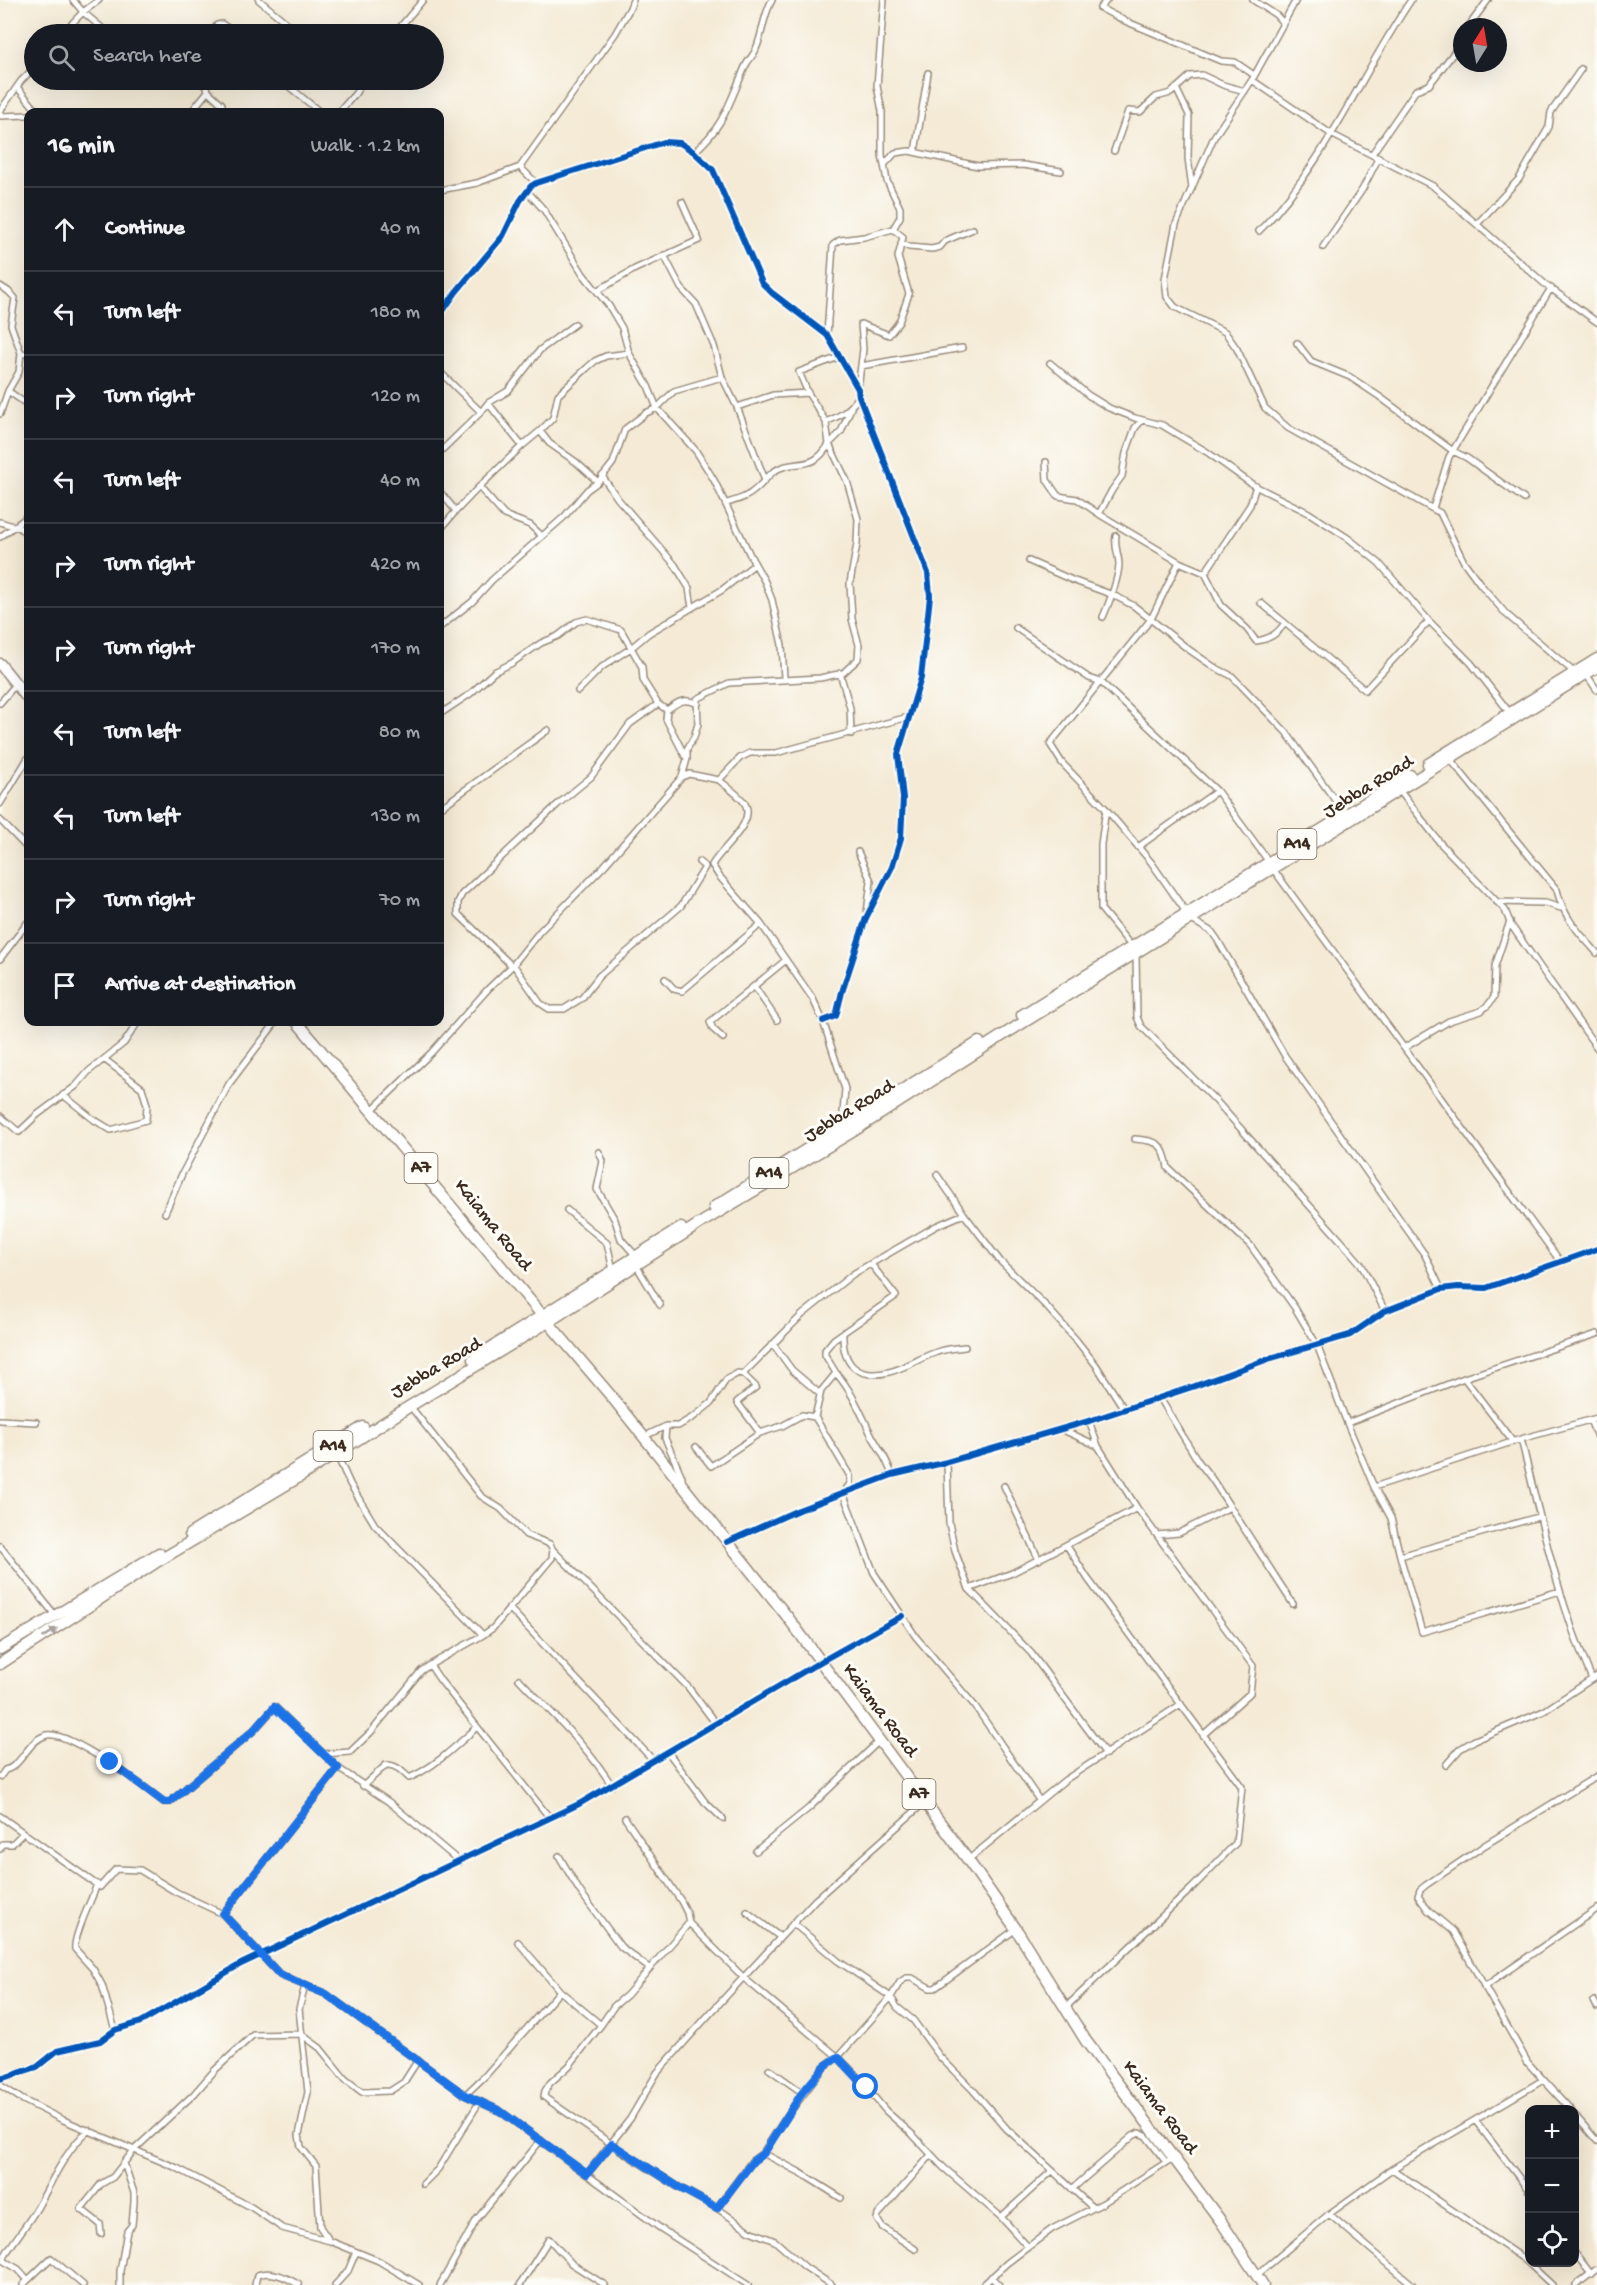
<!DOCTYPE html>
<html lang="en">
<head>
<meta charset="utf-8">
<style>
	body { margin:0; font-family:"Gochi Hand",sans-serif; background:#20242c; color:#f1f3f6 }
	.controls { position:absolute; right:18px; bottom:18px; display:grid; overflow:hidden; border-radius:12px; box-shadow:0 6px 24px #0002 }
	.controls button { width:54px; height:54px; display:grid; place-items:center; padding:0; border:0; border-bottom:2px solid #363941; background:#171b24; color:#f1f3f6; font:30px sans-serif }
	.compass { position:absolute; left:1453px; top:18px; width:54px; height:54px; border-radius:50%; background:#171b24; box-shadow:0 6px 24px #0002; rotate:11deg }
	.stop { position:absolute; width:18px; height:18px; margin:-14px; border:4px solid #1a73e8; border-radius:50%; background:#fff }
	.stop.end { background:#1a73e8; border-color:#fff; box-shadow:0 2px 6px #0008 }
	.list { margin:0; padding:0; list-style:none }
	h2 { display:flex; justify-content:space-between; align-items:center; height:78px; margin:0; padding:0 24px; font-size:26px }
	h2 small { font-size:20px; font-weight:400; color:#9ea1a6 }
	.list li { display:grid; grid-template-columns:39px 1fr auto; gap:18px; align-items:center; box-sizing:border-box; height:84px; padding:0 24px; border-top:2px solid #363941 }
	.list b { display:block; font-size:22px; white-space:nowrap }
	.list em { font-size:20px; font-style:normal; color:#9ea1a6 }
	.icon { flex:none; width:33px; height:33px; fill:none; stroke:currentColor; stroke-width:2; stroke-linecap:round; stroke-linejoin:round }
	.map { position:relative; flex:none; width:1597px; height:2285px; overflow:hidden }
	.search { position:absolute; background:#171b24; box-shadow:0 6px 24px #0002; left:24px; top:24px; width:420px; height:66px; display:flex; align-items:center; gap:15px; box-sizing:border-box; padding:0 21px; border-radius:33px; color:#9ea1a6; font-size:22px }
	.panel { position:absolute; background:#171b24; box-shadow:0 6px 24px #0002; left:24px; top:108px; width:420px; height:918px; border-radius:12px }
	.map>svg:first-child { display:block }
</style>
</head>
<body>
<div class="map">
<svg width="1597" height="2285" viewBox="0 0 1597 2285">
	<rect width="100%" height="100%" fill="#fdfcf7"/>
	<filter id="ink" filterUnits="userSpaceOnUse"><feTurbulence type="fractalNoise" baseFrequency=".0167" numOctaves="2"/><feDisplacementMap in="SourceGraphic" scale="12" xChannelSelector="R" yChannelSelector="G"/><feConvolveMatrix kernelMatrix="1 2 1 2 8 2 1 2 1" color-interpolation-filters="sRGB"/></filter>
	<filter id="wash" filterUnits="userSpaceOnUse"><feTurbulence type="fractalNoise" baseFrequency=".008" numOctaves="4" result="noise"/><feDisplacementMap in="SourceGraphic" scale="24" xChannelSelector="R" yChannelSelector="G"/><feGaussianBlur stdDeviation="1.35" result="paint"/><feColorMatrix in="noise" values="0 0 0 0 0 0 0 0 0 0 0 0 0 0 0 0 0 1.4 0 .05"/><feComposite in="paint" operator="in"/></filter>
	<g filter="url(#wash)">
		<rect width="100%" height="100%" fill="#f4ead5"/>
	</g>
	<g filter="url(#ink)">
		<g fill="none" stroke-linecap="round" stroke-linejoin="round">
			<defs>
				<path id="street" d="M73,0L83,12L109,34
					M259,0L300,34
					M1107,0L1100,8L1125,21L1221,61L1235,62L1254,75
					M1253,0L1276,15L1283,23
					M1296,0L1252,80L1214,137L1176,224L1165,279L1167,297L1175,307L1225,332L1237,349L1265,408L1288,428L1440,513L1464,562L1481,585L1506,614L1575,673
					M1468,27L1488,0
					M62,34L83,12L99,0
					M212,34L217,25L222,24L237,34
					M394,34L423,0
					M281,80L320,112
					M1252,80L1331,134L1433,186L1546,285L1597,322
					M17,87L38,112
					M1176,88L1189,115L1188,158L1192,188
					M208,91L222,104L218,112
					M0,111L21,81L34,68
					M191,112L208,91L207,87L198,80
					M339,112L355,94L360,86L352,80
					M0,116L28,115
					M1114,151L1128,111L1140,112L1156,97L1171,93L1190,76L1202,75L1223,85L1245,91
					M694,152C725,126 730,100 746,65C749,59 754,55 756,49C763,33 763,16 772,0
					M915,152L928,73
					M1372,154L1416,90L1429,85L1462,42
					M884,165L895,153L909,151L978,166L1023,165L1061,171
					M520,167L615,34L630,8L633,0
					M440,190L477,183L520,167L536,183
					M527,191L544,210L583,274L609,306L622,328L629,353L648,386L657,408L696,451L714,480L751,557L765,582L772,600L782,645L784,678
					M1478,223L1519,179L1549,127L1551,112L1581,69
					M1259,231C1324,166 1360,76 1411,0
					M901,243L909,247L932,249L940,247L945,241L973,229
					M1323,247L1362,190L1379,157
					M664,255L681,288L696,304L714,346L722,377
					M0,286L8,291L15,298L11,325L21,353
					M597,291L635,269L699,240L682,202
					M440,315L456,292L503,236L520,201L531,186L536,183L664,142L680,143L694,152L713,170L762,283L772,293L827,335L858,389L859,396L928,573L930,596L921,678L898,754L903,798L901,838L892,867L866,918L842,992L836,1016L823,1021
					M827,335L833,245L840,240L864,237L893,229L900,217V208L887,181L885,170L882,155V111L877,86L884,0
					M1297,343L1311,361L1350,377L1380,397L1453,451L1467,458L1524,499
					M1050,363L1088,395L1109,408L1135,418L1162,425L1207,452L1253,485L1309,513L1348,538L1379,563L1429,621L1471,663L1510,713
					M861,366L962,348
					M440,372L481,412L488,403L522,446L540,431L549,443L576,462L598,482
					M858,389L863,349L861,324L889,335L899,322L909,294L898,257L903,237L893,229
					M8,391L28,405
					M808,393L799,372L839,357
					M488,403L508,391L540,350L575,324
					M737,407L765,480
					M0,414L8,391L19,372L21,353L28,354
					M1142,420L1135,428L1126,453L1122,476L1112,490L1099,514L1179,562L1205,573
					M826,422C842,415 850,410 859,396
					M540,431L553,418L558,395L587,368L595,361L606,356L629,353
					M522,446L479,487L504,515L530,525L541,535
					M440,452L481,412
					M1046,462L1047,480L1058,496L1077,499L1099,514
					M602,476L618,499L675,565L689,588L692,608
					M1256,486L1250,505L1205,573L1221,605L1247,629L1256,641C1270,639 1277,634 1285,623L1261,603
					M440,492L456,511L479,487
					M1433,508L1449,457L1551,288
					M0,522L20,528L28,535
					M440,530L456,511
					M0,537L23,520L28,514
					M1029,561L1072,580L1113,595L1134,606L1188,649L1214,667L1232,676L1286,732L1345,814
					M1179,562L1151,619L1050,744L1062,763L1106,809L1151,862L1186,912
					M1103,617C1109,603 1118,580 1119,565C1119,555 1114,547 1116,536
					M1285,623L1365,690L1429,621
					M440,627L472,602L492,580L564,517L587,490L598,482L613,463L625,429L646,413L657,408L674,391L722,377L737,407L773,395L808,393L826,422L829,444L841,432L851,408
					M1016,628L1089,678L1101,682L1217,791L1138,847
					M840,673L850,708L851,734
					M1586,674L1597,690
					M578,691L602,667L631,648L649,633L722,590L755,564
					M0,703L16,684
					M667,710C678,702 684,697 698,704
					M440,714L470,694L494,672L512,663L541,643L558,636L576,622L587,619L621,630L642,667L643,680L658,704L667,710L666,719L685,756
					M1450,759L1557,890C1564,919 1578,931 1597,953
					M682,777L687,759V749L694,737L698,724L697,699L729,683L820,678L843,673L858,659L859,645L852,619L850,583L857,544L858,519L847,481L829,444C812,474 794,457 773,472C767,477 762,484 756,489C748,497 737,500 727,503
					M719,780C727,787 738,794 744,802C758,822 721,848 712,865L719,876L761,924L813,999L823,1021L845,1089L843,1113L848,1125
					M1399,790L1441,844L1505,910L1511,925L1540,967L1597,1048
					M1217,791L1269,862
					M0,804L28,758
					M440,808L548,730
					M1106,809L1101,844V909L1132,947
					M0,820L28,849
					M858,852L871,881L867,913
					M1273,869L1560,1261
					M1497,902L1545,903L1561,908
					M1190,919L1212,932L1217,939L1285,1056L1425,1255L1441,1289
					M1136,954L1137,1017L1141,1026L1216,1101L1342,1242L1361,1264L1385,1311
					M0,959L28,922
					M513,964L540,1003L549,1009H564L582,998L599,976L681,906L705,867L699,862
					M512,966L458,914V902L462,894L557,805L591,777L630,724L658,704
					M665,979L674,989L682,991L761,924
					M754,986L777,1020
					M723,1038L713,1029L710,1022L786,960
					M1404,1048L1449,1021L1481,1011L1489,1004L1494,997L1495,966L1510,921
					M63,1095L93,1119L111,1130L146,1120L147,1105L142,1088L104,1059
					M372,1110L431,1053L488,989L512,966L540,931L604,866L682,777L689,774L719,780L740,758L750,753H776L908,717
					M0,1116L19,1132L37,1115L76,1086L89,1071L124,1043L138,1022
					M1135,1139C1158,1141 1164,1143 1168,1168L1250,1245L1295,1308L1317,1345L1347,1423L1374,1487L1521,1439L1597,1418
					M599,1152L603,1161L597,1189L615,1220L621,1239L636,1256
					M937,1175L964,1214
					M567,1210L607,1243L613,1270
					M165,1213L182,1174L229,1084L276,1022
					M636,1265L660,1305
					M843,1333C842,1364 857,1380 889,1372C906,1368 921,1357 937,1352C945,1349 956,1348 965,1347
					M773,1344L792,1370L820,1394
					M836,1373C851,1390 859,1409 869,1430C877,1446 887,1458 892,1475
					M1464,1378L1597,1334
					M1160,1398L1198,1461L1212,1479L1293,1604
					M410,1406L481,1496L501,1509L526,1535L550,1544L553,1550L552,1558L493,1628L483,1635L430,1665
					M815,1417L850,1476V1484L843,1493L874,1573L916,1637L975,1706L1039,1800
					M0,1420L36,1422
					M1590,1420L1597,1437
					M1089,1421L1098,1446L1137,1508L1253,1666L1250,1693L1203,1735
					M1347,1423L1464,1378L1513,1442
					M666,1426L665,1438L682,1477V1484
					M1061,1429L1098,1446
					M760,1433L737,1402L756,1387L743,1374L802,1315L853,1274L936,1226L964,1214L1000,1261L1046,1306L1077,1341L1096,1365L1124,1409
					M643,1437L666,1426H678L695,1416L711,1403L726,1380L738,1373L743,1374
					M1521,1439C1541,1520 1558,1602 1592,1679L1597,1676
					M696,1447L711,1466L760,1433L782,1426L802,1415L815,1417L821,1391L836,1373L825,1355V1350L834,1339L896,1296L871,1264
					M336,1453L350,1484L375,1525L483,1635
					M947,1462L949,1523L955,1551L969,1589L1031,1653L1106,1754
					M1004,1486L1039,1560
					M1374,1487L1391,1518L1400,1556
					M1538,1517L1400,1556L1422,1632L1560,1591
					M1157,1535L1179,1533L1230,1507
					M728,1542L796,1511L892,1475L947,1462L1089,1421L1195,1386L1271,1358L1350,1335L1385,1311L1441,1289L1458,1287L1486,1288L1597,1249
					M0,1546L55,1615
					M553,1550L688,1687L716,1724
					M969,1589L1012,1573L1137,1508
					M509,1608L654,1761
					M519,1679C551,1713 588,1746 612,1786
					M668,1752L705,1802L723,1819
					M324,1754L350,1752L371,1732L421,1671L430,1665L440,1680L549,1817
					M1446,1765L1460,1749L1475,1740L1544,1711L1592,1679
					M0,1777L5,1770C23,1766 27,1740 47,1735C68,1730 145,1787 164,1802H170L254,1730L275,1707L338,1768L389,1802L460,1862
					M363,1786L386,1765C396,1764 403,1772 409,1778C435,1767 457,1745 477,1727
					M0,1816L100,1887L116,1869L140,1870L176,1892L223,1914L280,1975L326,1994L465,2095L500,2111L660,2228L748,2285
					M625,1818L681,1901L687,1913L689,1923L744,1978L838,2057L854,2073L886,2111L913,2135L943,2167L1001,2217L1028,2247
					M0,1849L3,1844H12L23,1833
					M756,1851L809,1808L879,1741
					M559,1856L579,1890L621,1947L649,1968
					M968,1860L1065,1780L1181,1704
					M97,1884C92,1900 73,1936 75,1949L93,1969L102,1985L115,2030
					M747,1912L780,1937
					M223,1914L338,1768
					M793,1923L838,1961L891,1997L897,2007L913,2020L940,2057L973,2090L1007,2129L1093,2208
					M518,1942L560,1991L601,2025L614,2006L627,1995L689,1923
					M305,1986L299,2009L308,2092L299,2135L301,2147L316,2166L320,2227L329,2240
					M1484,1987L1597,1909
					M1594,2001L1597,2007
					M1066,2007L1192,1888L1236,1843L1242,1787L1088,1579L1067,1546
					M601,2025L569,2066L550,2083L545,2091L544,2097L623,2152L680,2188L717,2208L750,2231L775,2241L805,2267L832,2285
					M769,2069L803,2093
					M0,2079L37,2067L57,2051L100,2041L115,2030L141,2022L241,1964L579,1804L820,1662L902,1616
					M0,2085L23,2100L61,2119L177,2168L251,2207L282,2228L330,2241L379,2261L419,2285
					M465,2095L485,2076L560,1991
					M1571,2110L1528,2063L1453,1931L1428,1910L1418,1896L1420,1890L1426,1885L1485,1845L1597,1776
					M1574,2114L1597,2141
					M1475,2120L1530,2192
					M763,2153L801,2173L841,2198
					M1392,2169L1525,2260L1552,2285
					M587,2174L630,2119L657,2073L705,2019L815,1900L925,1802
					M423,2184L438,2169L480,2101
					M1072,2189L1133,2136L1139,2133L1146,2136L1166,2162
					M717,2208L752,2161L763,2153L789,2113L825,2066L838,2057L891,1997L900,1982L906,1978H912L930,1988H935L1016,1929
					M1329,2214L1413,2285
					M1001,2217L1052,2171
					M101,2234L100,2224L81,2209L101,2184L113,2177L134,2150L194,2094L215,2070L253,2035L301,2034L320,2048L345,2079L362,2092L390,2091L404,2082L418,2060
					M915,2249L882,2227L877,2219L878,2215L931,2155
					M1574,2252L1591,2274
					M1257,2275L1329,2214L1392,2169L1543,2080
					M991,2277L999,2285
					M28,2280L51,2258L83,2285
					M23,2285L28,2280L18,2269L4,2261L5,2255C15,2239 27,2225 37,2208C52,2182 65,2150 89,2130
					M120,2285V2271L127,2231L132,2225L134,2202V2193L124,2163
					M255,2285L257,2275C272,2270 286,2277 299,2285
					M335,2285L348,2271L356,2252
					M440,2285L477,2219L541,2140
					M520,2285L549,2239L572,2264L605,2285
					M983,2285L1007,2263L1052,2229L1103,2203L1173,2158
					M1576,2285L1597,2269"/>
				<path id="highway" d="M0,664L28,699
					M1428,764L1597,659
					M1022,1015L1410,775
					M297,1022L542,1315
					M714,1207L979,1042
					M548,1322L611,1396L786,1615L968,1860L1016,1929L1086,2041L1220,2220L1263,2285
					M473,1359L681,1228
					M190,1534L363,1427
					M0,1649L159,1553
					M0,1664L155,1563L301,1476L410,1406L548,1322L699,1224L852,1132L1000,1037L1597,667"/>
			</defs>
			<use href="#street" stroke="#988a7a" stroke-width="8"/>
			<use href="#highway" stroke="#988a7a" stroke-width="13"/>
			<use href="#street" stroke="#fff" stroke-width="5"/>
			<use href="#highway" stroke="#fff" stroke-width="10"/>
			<defs>
				<path id="cycleway" d="M440,315L456,292L503,236L520,201L531,186L536,183L664,142L680,143L694,152L713,170L762,283L772,293L827,335L858,389L859,396L928,573L930,596L921,678L898,754L903,798L901,838L892,867L866,918L842,992L836,1016L823,1021
					M727,1542L796,1511L892,1475L947,1462L1089,1421L1195,1386L1271,1358L1350,1335L1385,1311L1441,1289L1458,1287L1486,1288L1597,1249
					M0,2079L37,2067L57,2051L100,2041L115,2030L141,2022L241,1964L579,1804L820,1662L902,1616"/>
			</defs>
			<use href="#cycleway" stroke="#fdfcf7" stroke-width="10"/>
			<use href="#cycleway" stroke="#0057b8" stroke-width="6"/>
		</g>
		<defs><path id="oneway-solid" d="M-6-.8H1V-3.2L6.5 0L1 3.2V.8H-6Z" transform="scale(1.5)"/></defs>
		<use fill="#a79f9a" href="#oneway-solid" transform="translate(50 1633) rotate(-33)"/>
	</g>
	<g fill="none" stroke-linecap="round" stroke-linejoin="round" filter="url(#ink)">
		<path stroke="#1a73e8" stroke-width="8" d="M110,1762L164,1802H170L254,1730L274,1707L338,1768L223,1914L280,1975L326,1994L465,2095L500,2111L587,2174L612,2144L680,2188L717,2208L753,2161L764,2153L802,2093L825,2066L838,2057L866,2087"/>
	</g>
	<g text-anchor="middle" dominant-baseline="central" stroke-width="6" stroke-linejoin="round" paint-order="stroke">
		<g fill="#fdfcf7" stroke="#75695f" stroke-width="1.5">
			<rect x="1277.5" y="829" width="39" height="30" rx="4.5"/>
			<rect x="404.5" y="1153" width="33" height="30" rx="4.5"/>
			<rect x="749.5" y="1158" width="39" height="30" rx="4.5"/>
			<rect x="313.5" y="1431" width="39" height="30" rx="4.5"/>
			<rect x="902.5" y="1779" width="33" height="30" rx="4.5"/>
		</g>
		<g font-size="18" font-weight="bold" fill="#3b2a1e">
			<text x="1297" y="844">A14</text>
			<text x="421" y="1168">A7</text>
			<text x="769" y="1173">A14</text>
			<text x="333" y="1446">A14</text>
			<text x="919" y="1794">A7</text>
		</g>
		<g font-size="20" fill="#3b2a1e" stroke="#fdfcf7">
			<text transform="translate(1369 788) rotate(-32)">Jebba Road</text>
			<text transform="translate(850 1112) rotate(-32)">Jebba Road</text>
			<text transform="translate(492 1226) rotate(51)">Kaiama Road</text>
			<text transform="translate(437 1369) rotate(-31)">Jebba Road</text>
			<text transform="translate(879 1711) rotate(53)">Kaiama Road</text>
			<text transform="translate(1159 2108) rotate(53)">Kaiama Road</text>
		</g>
	</g>
</svg>
<div class="controls">
<button>+</button>
<button>−</button>
<button><svg class="icon" aria-label="locate" viewBox="0 0 24 24"><circle cx="12" cy="12" r="6"/><path d="M12 2v4M12 18v4M2 12h4M18 12h4"/></svg></button>
</div>
<svg class="compass" viewBox="-18 -18 36 36"><path d="M0-13l5 13h-10z" fill="#e53935"/><path d="M0 13l5-13h-10z" fill="#9ea1a6"/></svg>
<div class="stop" style="left:866px;top:2087px"></div>
<div class="stop end" style="left:110px;top:1762px"></div>
<div class="search"><svg class="icon" aria-label="search" viewBox="0 0 24 24"><circle cx="10" cy="10" r="6"/><path d="M15 15l6 6"/></svg>Search here</div>
<section class="panel">
<h2>16 min<small>Walk · 1.2 km</small></h2>
<ul class="list">
<li><svg class="icon" aria-label="ahead" viewBox="0 0 24 24"><path d="M12 20V5M6 11l6-6 6 6"/></svg><div><b>Continue</b></div><em>40 m</em></li>
<li><svg class="icon" aria-label="left" viewBox="0 0 24 24"><path d="M17 20v-9H6M10 6l-5 5 5 5"/></svg><div><b>Turn left</b></div><em>180 m</em></li>
<li><svg class="icon" aria-label="right" viewBox="0 0 24 24"><path d="M7 20v-9h11M14 6l5 5-5 5"/></svg><div><b>Turn right</b></div><em>120 m</em></li>
<li><svg class="icon" aria-label="left" viewBox="0 0 24 24"><path d="M17 20v-9H6M10 6l-5 5 5 5"/></svg><div><b>Turn left</b></div><em>40 m</em></li>
<li><svg class="icon" aria-label="right" viewBox="0 0 24 24"><path d="M7 20v-9h11M14 6l5 5-5 5"/></svg><div><b>Turn right</b></div><em>420 m</em></li>
<li><svg class="icon" aria-label="right" viewBox="0 0 24 24"><path d="M7 20v-9h11M14 6l5 5-5 5"/></svg><div><b>Turn right</b></div><em>170 m</em></li>
<li><svg class="icon" aria-label="left" viewBox="0 0 24 24"><path d="M17 20v-9H6M10 6l-5 5 5 5"/></svg><div><b>Turn left</b></div><em>80 m</em></li>
<li><svg class="icon" aria-label="left" viewBox="0 0 24 24"><path d="M17 20v-9H6M10 6l-5 5 5 5"/></svg><div><b>Turn left</b></div><em>130 m</em></li>
<li><svg class="icon" aria-label="right" viewBox="0 0 24 24"><path d="M7 20v-9h11M14 6l5 5-5 5"/></svg><div><b>Turn right</b></div><em>70 m</em></li>
<li><svg class="icon" aria-label="arrive" viewBox="0 0 24 24"><path d="M6 21V4h12l-3 4 3 4H6"/></svg><div><b>Arrive at destination</b></div></li>
</ul>
</section>
</div>
</body>
</html>
